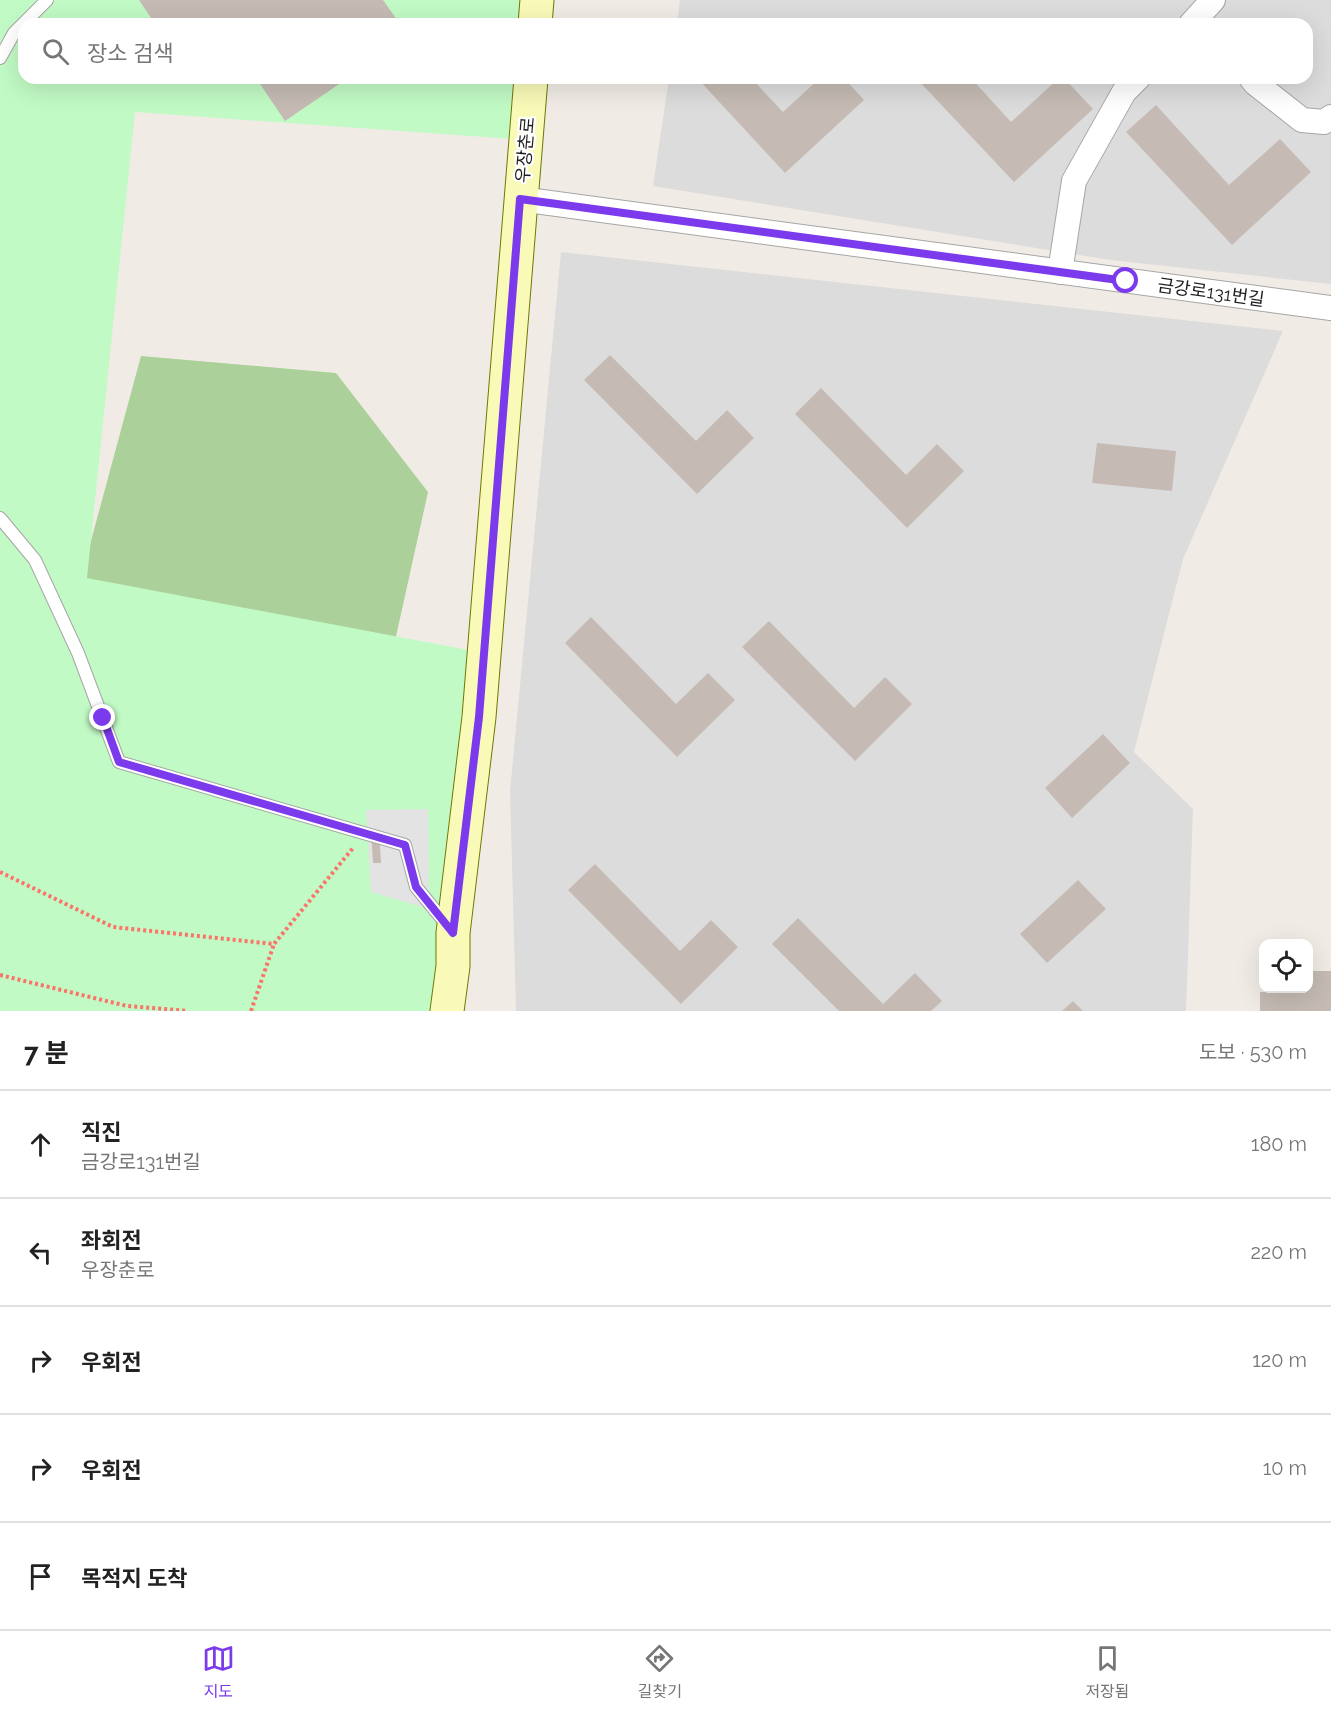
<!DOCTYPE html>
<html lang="ko">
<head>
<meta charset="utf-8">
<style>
	body { margin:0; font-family:Raleway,"Noto Sans KR",sans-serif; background:#f2f2f2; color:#222 }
	.controls { position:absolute; right:18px; bottom:18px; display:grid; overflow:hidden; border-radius:12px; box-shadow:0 6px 24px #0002 }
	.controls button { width:54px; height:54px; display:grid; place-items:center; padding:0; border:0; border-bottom:2px solid #e0e0e0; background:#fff; color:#222; font:30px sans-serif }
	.stop { position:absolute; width:18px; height:18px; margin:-14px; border:4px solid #7c3aed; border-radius:50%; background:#fff }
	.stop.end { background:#7c3aed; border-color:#fff; box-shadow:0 2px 6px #0008 }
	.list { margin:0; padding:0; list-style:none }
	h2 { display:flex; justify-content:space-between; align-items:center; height:78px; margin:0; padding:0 24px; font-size:26px }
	h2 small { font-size:20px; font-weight:400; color:#767676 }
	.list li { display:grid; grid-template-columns:39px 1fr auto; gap:18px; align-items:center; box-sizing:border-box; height:108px; padding:0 24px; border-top:2px solid #e0e0e0 }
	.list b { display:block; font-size:22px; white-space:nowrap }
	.list p { margin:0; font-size:20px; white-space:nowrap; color:#767676 }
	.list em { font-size:20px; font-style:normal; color:#767676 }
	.icon { flex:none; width:33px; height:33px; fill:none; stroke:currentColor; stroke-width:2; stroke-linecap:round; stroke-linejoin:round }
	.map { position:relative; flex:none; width:1331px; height:1011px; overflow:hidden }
	.search { position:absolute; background:#fff; box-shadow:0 6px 24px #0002; left:18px; right:18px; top:18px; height:66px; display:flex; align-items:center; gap:15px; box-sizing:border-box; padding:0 21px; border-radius:18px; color:#767676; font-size:22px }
	.sheet { height:618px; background:#fff }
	nav { display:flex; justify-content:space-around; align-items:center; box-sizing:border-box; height:84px; border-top:2px solid #e0e0e0; background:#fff; font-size:16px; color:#767676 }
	nav a { display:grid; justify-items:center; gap:3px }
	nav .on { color:#7c3aed }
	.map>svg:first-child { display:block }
</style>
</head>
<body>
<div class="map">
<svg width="1331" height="1011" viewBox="0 0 1331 1011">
	<rect width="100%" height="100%" fill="#f0ece5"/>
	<path fill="#dddcdc" d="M680,0H1331V284L1110,260L653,186L669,78H1307V24H677Z
		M561,252L1283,331L1183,559L1134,752L1193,809L1186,1011H516L510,791Z"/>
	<path fill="#abd099" d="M141,356L336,373L428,492L313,1011H0L69,622Z"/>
	<path fill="#c1fac4" d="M0,0H537L535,24H24V78H531L526,140L135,112L87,578L484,653L440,1011H0Z"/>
	<path fill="#e3e3e3" d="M428,809L429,909L371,892L366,810Z"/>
	<path fill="#c5bbb4" d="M139,0H383L400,24H155Z
		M256,78H348L285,121Z
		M697,78H751L783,112L820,78H844L864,100L785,173Z
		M916,78H971L1011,122L1059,78H1064L1093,109L1014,182Z
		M1156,105L1229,185L1280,139L1311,172L1232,245L1126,132Z
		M610,355L696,441L727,410L754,438L697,494L584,380Z
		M821,388L906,475L937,444L964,471L907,528L795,414Z
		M1097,443L1176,451L1172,491L1092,483Z
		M591,617L676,704L708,673L735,700L677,757L565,643Z
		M769,621L854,708L885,677L912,704L855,761L742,647Z
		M1103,734L1130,763L1072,818L1045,788Z
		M371,831H379L381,863H373Z
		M595,864L680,951L711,920L738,947L681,1004L568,890Z
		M1078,880L1106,909L1047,963L1020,934Z
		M798,918L883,1004L915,973L942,1001L931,1011H839L772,944Z
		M1308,971H1331V1011H1260V992H1292V988H1308Z
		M1073,1001L1083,1011H1062Z"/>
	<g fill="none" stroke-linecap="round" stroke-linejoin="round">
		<defs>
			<path id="lane" d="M0,58L14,33L47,0
				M0,518L35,560L78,653L119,762L405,845L416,887L448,926"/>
			<path id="street" d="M1191,24L1213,0
				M1251,78L1255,83L1302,120L1324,122L1331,117
				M520,199L1331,308
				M1060,272L1074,181L1124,92L1138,78"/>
			<path id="secondary" d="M535,24L537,0
				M447,1011L453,966V933L479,717L531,78"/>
		</defs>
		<use href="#lane" stroke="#a6a6a6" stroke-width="14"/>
		<use href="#street" stroke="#a6a6a6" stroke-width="26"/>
		<use href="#secondary" stroke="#707803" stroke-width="35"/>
		<path stroke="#fb736a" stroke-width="4" stroke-dasharray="3 3" stroke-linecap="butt" d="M0,872L113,927L274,944L353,848
			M0,975L127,1006L187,1011
			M251,1011L274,944"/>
		<use href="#lane" stroke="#fff" stroke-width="12"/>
		<use href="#street" stroke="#fff" stroke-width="24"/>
		<use href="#secondary" stroke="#f9fab8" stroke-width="33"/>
	</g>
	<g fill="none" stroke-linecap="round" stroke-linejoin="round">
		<path stroke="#7c3aed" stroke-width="8" d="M103,718L119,762L405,845L416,887L453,933L479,717L520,199L1126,281"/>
	</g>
	<g text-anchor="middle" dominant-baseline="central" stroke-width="4.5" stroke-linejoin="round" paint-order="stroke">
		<g font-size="18" fill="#1f1f1f" stroke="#fff">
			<text transform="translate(525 150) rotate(-85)">우장춘로</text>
			<text transform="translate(1211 292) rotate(8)">금강로131번길</text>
		</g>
	</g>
</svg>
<div class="controls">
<button><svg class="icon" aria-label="locate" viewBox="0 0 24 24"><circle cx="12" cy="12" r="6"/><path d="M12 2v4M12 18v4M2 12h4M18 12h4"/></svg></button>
</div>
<div class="stop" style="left:1126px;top:281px"></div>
<div class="stop end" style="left:103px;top:718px"></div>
<div class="search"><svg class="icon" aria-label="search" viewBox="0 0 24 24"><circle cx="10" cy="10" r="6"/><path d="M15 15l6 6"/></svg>장소 검색</div>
</div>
<section class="sheet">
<h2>7 분<small>도보 · 530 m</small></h2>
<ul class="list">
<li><svg class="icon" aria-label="ahead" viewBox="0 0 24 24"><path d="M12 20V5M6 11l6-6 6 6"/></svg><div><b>직진</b><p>금강로131번길</p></div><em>180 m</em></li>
<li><svg class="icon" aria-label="left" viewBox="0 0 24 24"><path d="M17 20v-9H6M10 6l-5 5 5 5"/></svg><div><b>좌회전</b><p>우장춘로</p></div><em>220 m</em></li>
<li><svg class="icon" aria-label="right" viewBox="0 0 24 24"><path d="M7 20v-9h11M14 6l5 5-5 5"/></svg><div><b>우회전</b></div><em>120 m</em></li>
<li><svg class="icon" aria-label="right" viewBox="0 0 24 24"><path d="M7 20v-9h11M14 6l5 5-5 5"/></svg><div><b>우회전</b></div><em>10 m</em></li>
<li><svg class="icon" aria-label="arrive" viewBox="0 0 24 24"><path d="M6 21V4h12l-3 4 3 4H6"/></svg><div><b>목적지 도착</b></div></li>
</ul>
</section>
<nav>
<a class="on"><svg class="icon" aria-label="map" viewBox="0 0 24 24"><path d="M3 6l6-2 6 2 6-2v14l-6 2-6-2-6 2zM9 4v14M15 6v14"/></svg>지도</a>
<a><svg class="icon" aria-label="directions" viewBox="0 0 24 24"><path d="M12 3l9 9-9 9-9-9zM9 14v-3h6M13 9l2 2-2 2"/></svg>길찾기</a>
<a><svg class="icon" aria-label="saved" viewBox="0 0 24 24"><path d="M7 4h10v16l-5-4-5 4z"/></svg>저장됨</a>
</nav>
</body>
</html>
